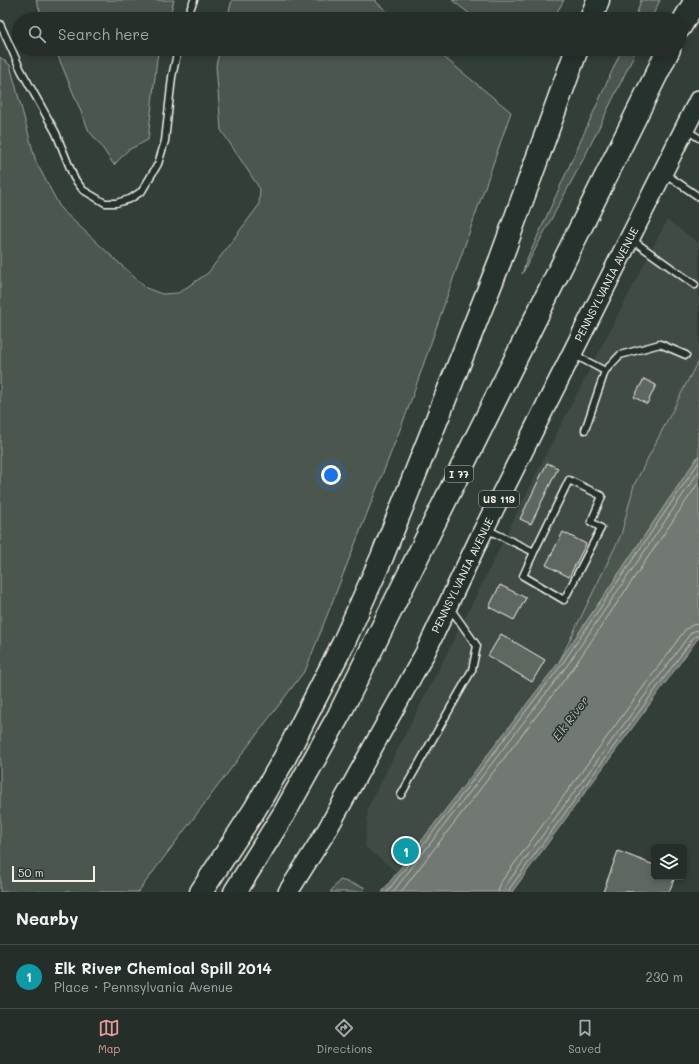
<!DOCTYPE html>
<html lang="en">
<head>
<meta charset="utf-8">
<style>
	body { margin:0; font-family:Mali,sans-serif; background:#2e3632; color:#f1f3f6 }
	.controls { position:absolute; right:12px; bottom:12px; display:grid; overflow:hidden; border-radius:6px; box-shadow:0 2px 6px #0003 }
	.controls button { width:36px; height:36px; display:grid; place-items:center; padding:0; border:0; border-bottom:1px solid #424a47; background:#262e2a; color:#f1f3f6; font:20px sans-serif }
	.scale { position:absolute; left:12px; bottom:10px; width:83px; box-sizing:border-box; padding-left:4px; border:2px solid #f4f1e8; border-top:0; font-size:11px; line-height:14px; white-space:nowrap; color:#f4f1e8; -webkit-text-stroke:3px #26332d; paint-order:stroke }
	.you { position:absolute; left:331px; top:475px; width:14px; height:14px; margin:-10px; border:3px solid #fff; border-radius:50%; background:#1a73e8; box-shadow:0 0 0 6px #1a73e833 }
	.badge { display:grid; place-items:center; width:26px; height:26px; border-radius:50%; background:#e69b98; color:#fff; font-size:13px; font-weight:700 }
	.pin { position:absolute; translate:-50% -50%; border:2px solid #fff; box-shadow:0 1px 4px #0006 }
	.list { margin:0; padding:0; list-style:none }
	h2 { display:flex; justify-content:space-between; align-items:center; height:52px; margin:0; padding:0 16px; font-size:17px }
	h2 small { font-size:13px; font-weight:400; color:#a4a8a8 }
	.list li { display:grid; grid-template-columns:26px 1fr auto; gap:12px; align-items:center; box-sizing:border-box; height:64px; padding:0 16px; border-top:1px solid #424a47 }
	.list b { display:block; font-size:15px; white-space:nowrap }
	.list p { margin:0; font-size:13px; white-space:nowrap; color:#a4a8a8 }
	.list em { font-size:13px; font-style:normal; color:#a4a8a8 }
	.icon { flex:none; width:22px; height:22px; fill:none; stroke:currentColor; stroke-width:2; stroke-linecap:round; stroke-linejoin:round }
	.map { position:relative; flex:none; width:699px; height:892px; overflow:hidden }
	.search { position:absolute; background:#262e2a; box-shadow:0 2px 6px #0003; left:12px; right:12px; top:12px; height:44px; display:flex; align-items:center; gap:10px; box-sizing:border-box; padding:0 14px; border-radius:22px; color:#a4a8a8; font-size:15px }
	.sheet { height:116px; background:#262e2a }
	nav { display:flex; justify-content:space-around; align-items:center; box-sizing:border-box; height:56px; border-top:1px solid #424a47; background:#262e2a; font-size:11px; color:#a4a8a8 }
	nav a { display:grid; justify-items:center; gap:2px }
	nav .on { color:#e69b98 }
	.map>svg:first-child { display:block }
</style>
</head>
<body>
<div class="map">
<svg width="699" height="892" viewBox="0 0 699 892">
	<rect width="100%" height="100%" fill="#323e38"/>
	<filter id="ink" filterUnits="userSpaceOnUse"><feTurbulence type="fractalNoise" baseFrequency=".025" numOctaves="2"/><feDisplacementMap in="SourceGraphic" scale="8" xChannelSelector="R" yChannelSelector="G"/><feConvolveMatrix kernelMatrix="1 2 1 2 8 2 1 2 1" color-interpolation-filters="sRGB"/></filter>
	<g filter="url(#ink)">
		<path fill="#404b44" d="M667,220L699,243V359L634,485L621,535L559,662L397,872L365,847L368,807L471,606L549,448Z"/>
		<path fill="#4c564f" stroke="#a0a49c" d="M36,0H174L169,19H43Z
			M232,0H376L377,3L397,19H227Z
			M452,0H564L553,19H476Z
			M641,0H660L651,19H635Z
			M55,49H160L157,58L148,140L128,150L114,165L99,143L89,131Z
			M220,49H434L511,112L408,409L306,669L138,892H0V57L10,65L36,162L61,209L146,288L162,294L178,293L208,273L259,205L260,189L221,130L216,65Z
			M622,49H637L586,154L522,274L526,262Z
			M699,359V455L559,662L621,535L634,485Z
			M340,880L364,887L365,892H330Z"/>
		<path fill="#727972" stroke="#a6a9a1" d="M699,455V637L512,892H382L559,662Z"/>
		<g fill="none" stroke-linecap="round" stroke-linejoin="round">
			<path stroke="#c0c1b9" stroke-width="1" d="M387,892L562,664L699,462
				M393,892L566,667L699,471
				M401,892L571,671L699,482
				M498,892L501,882L685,630L692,625L699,624
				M504,892L506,885L690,634L694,631L699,630
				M509,892L510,888L694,637L699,635"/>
		</g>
		<path fill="#5f6861" stroke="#f4f1e8" d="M644,379L656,385L647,404L634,397Z
			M547,463L558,468L531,524L520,519Z
			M563,532L586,544L569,577L546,565Z
			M500,585L526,598L514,620L489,607Z
			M501,634L545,660L532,682L488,656Z
			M618,851L654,865V877H675L669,892H603Z"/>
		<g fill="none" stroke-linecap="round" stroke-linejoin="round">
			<defs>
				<path id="lane" d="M186,19L194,0
					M0,24L21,70L56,133L74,178L83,190L105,203H116L130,199L142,191L158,164L165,141L172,77L178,49
					M686,130L699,138
					M664,173L699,197
					M631,239L695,285
					M573,354L605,371L585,430
					M605,371L620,355L660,344L686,355
					M486,529L534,552L523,576L564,600L601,528L591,522L602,496L569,480L534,552
					M401,795L472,670L477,646L450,608"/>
				<path id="primary" d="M288,892L327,830L425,653L479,539L699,100"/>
				<path id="highway" d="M591,19L598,0
					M680,27L696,0
					M201,892L255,809L284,759L343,644L382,557L500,261L577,49
					M235,892L285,812L339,715L669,49"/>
			</defs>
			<use href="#lane" stroke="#f4f1e8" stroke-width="9"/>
			<use href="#primary" stroke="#f4f1e8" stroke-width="22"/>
			<use href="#highway" stroke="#f4f1e8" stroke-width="25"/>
			<use href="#lane" stroke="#26332d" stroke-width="6"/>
			<use href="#primary" stroke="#26332d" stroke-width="19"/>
			<use href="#highway" stroke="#26332d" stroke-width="22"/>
		</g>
	</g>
	<g text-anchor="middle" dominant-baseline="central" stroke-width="3" stroke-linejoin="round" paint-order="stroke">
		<g fill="#26332d" stroke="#b6b8b0" stroke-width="1">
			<rect x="445" y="466" width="28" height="16" rx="3"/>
			<rect x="479" y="491" width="40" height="16" rx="3"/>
		</g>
		<g font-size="10" font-weight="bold" fill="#f4f1e8">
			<text x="459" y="474">I 77</text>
			<text x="499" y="499">US 119</text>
		</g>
		<g font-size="11" fill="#f4f1e8" stroke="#26332d">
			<text transform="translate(606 284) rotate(-63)">PENNSYLVANIA AVENUE</text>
			<text transform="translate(462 575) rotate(-64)">PENNSYLVANIA AVENUE</text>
		</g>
		<g font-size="12" font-style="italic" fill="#babbb3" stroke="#26332d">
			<text transform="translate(570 718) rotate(-53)">Elk River</text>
		</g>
	</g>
</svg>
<div class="controls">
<button><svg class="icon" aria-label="layers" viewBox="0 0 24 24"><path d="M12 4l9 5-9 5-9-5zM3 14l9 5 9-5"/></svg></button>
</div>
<div class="scale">50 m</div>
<div class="you"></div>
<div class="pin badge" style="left:406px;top:851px;background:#0f9aa8">1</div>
<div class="search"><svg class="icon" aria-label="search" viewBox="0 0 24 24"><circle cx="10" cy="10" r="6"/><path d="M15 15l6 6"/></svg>Search here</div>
</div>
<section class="sheet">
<h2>Nearby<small></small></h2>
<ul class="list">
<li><span class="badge" style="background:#0f9aa8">1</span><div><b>Elk River Chemical Spill 2014</b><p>Place · Pennsylvania Avenue</p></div><em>230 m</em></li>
</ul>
</section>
<nav>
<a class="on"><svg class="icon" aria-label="map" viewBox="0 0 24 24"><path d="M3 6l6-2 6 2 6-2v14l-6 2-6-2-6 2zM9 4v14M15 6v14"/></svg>Map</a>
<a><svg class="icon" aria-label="directions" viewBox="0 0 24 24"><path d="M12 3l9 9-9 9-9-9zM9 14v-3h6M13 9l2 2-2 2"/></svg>Directions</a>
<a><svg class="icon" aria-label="saved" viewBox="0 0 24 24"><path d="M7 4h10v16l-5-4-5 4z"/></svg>Saved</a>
</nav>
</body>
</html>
